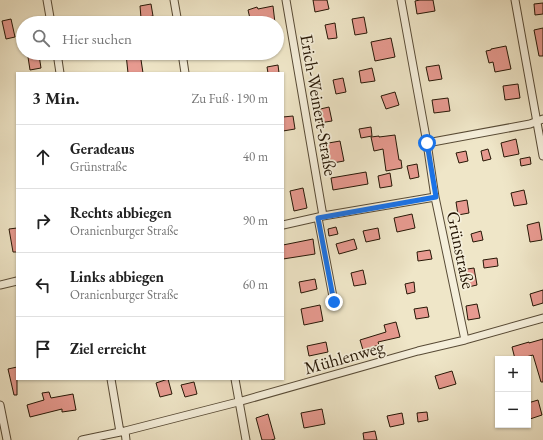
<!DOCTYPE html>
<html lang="de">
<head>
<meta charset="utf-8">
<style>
	body { margin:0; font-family:"EB Garamond",serif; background:#f2f2f2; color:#222 }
	.controls { position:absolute; right:12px; bottom:12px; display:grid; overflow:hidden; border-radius:0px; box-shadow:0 1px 3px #0004 }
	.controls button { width:36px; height:36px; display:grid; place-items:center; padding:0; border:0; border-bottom:1px solid #e0e0e0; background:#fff; color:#222; font:20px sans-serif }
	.stop { position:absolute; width:12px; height:12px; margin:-9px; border:3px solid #1a73e8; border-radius:50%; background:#fff }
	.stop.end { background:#1a73e8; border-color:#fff; box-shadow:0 1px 4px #0008 }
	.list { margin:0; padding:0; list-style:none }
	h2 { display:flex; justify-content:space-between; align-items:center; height:52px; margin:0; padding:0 16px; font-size:17px }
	h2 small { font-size:13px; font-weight:400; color:#767676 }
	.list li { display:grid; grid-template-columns:26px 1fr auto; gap:12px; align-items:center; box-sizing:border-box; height:64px; padding:0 16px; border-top:1px solid #e0e0e0 }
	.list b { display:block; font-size:15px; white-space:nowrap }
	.list p { margin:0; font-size:13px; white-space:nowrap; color:#767676 }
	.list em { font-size:13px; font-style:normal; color:#767676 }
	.icon { flex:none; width:22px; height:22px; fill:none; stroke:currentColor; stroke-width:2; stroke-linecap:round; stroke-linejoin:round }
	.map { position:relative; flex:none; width:543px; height:440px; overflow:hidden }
	.search { position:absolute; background:#fff; box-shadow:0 1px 3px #0004; left:16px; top:16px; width:268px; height:44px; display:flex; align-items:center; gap:10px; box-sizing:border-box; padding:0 14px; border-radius:22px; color:#767676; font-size:15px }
	.panel { position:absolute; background:#fff; box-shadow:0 1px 3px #0004; left:16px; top:72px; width:268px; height:308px; border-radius:0px }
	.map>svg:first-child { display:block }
</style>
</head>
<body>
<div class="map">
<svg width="543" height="440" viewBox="0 0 543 440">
	<rect width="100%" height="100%" fill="#efe6c8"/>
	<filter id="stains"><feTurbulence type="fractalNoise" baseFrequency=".005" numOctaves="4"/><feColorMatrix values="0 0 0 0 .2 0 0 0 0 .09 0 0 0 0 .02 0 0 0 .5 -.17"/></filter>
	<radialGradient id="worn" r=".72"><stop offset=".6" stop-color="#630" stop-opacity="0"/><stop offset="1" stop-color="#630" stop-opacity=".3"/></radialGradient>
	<path fill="#e79a90" stroke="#261706" d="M313,0H327L329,9L315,12Z
		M420,0H433L435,11L417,14L415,1Z
		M543,3V14L535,15L534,4Z
		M151,4L153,16L141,18L140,6Z
		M273,6L275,23H251L248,10L257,7L258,9Z
		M364,17L367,33L355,35L352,19Z
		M11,19L15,37L6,39L2,21Z
		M335,23L337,38L328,39L325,25Z
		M543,28V56H539L534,30Z
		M391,38L395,57L375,61L371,42Z
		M506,46L511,69L495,72L493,62L489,63L486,51L491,50V49Z
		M134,53H140L143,73H128L126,54Z
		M39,55L41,68L30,70L28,57Z
		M278,65L279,73H268L267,67Z
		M439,65L442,79L429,81L426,67Z
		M372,68L375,81L361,83L359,71Z
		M343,78L346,92L336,94L333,80Z
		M518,84L520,98L505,100L503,86Z
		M395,92L399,105L386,109L381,96Z
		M448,98L450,111L434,113L432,100Z
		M329,107L332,121L319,123L316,110Z
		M293,116L295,129L283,131V117Z
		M371,127L372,136L361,138L359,129Z
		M395,135L399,160H401L402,168L386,171L383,149L374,151L371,137L379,136V137Z
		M516,139L519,154L504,157L501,143Z
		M340,141L344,161L327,164L323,144Z
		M488,149L491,159L483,161L481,151Z
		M466,151L468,161L459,163L456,153Z
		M530,157L531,164L521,166L520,159Z
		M417,164L419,177L410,179L407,166Z
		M366,172L368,184L333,190L331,178Z
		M390,173L392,186L380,188L378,176Z
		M303,188L307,208L294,211L290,191Z
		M524,190L527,204L514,206L511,193Z
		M467,200L469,213L458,215L456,202Z
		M412,214L415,228L397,232L394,218Z
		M539,222L542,240L530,242L527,225Z
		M336,227L338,234L329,236L328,229Z
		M17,228V252H13L9,229Z
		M378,228L380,239L366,242L363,231Z
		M481,231L483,240L473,242L471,234Z
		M313,239L315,254L283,259V245Z
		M354,239L357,249L339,254L336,244Z
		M430,250L432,259L418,261L417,252Z
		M497,258L498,266L484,268L483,260Z
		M474,268L477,285L464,288L461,270Z
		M363,270L366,284L354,286L351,273Z
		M315,279L317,289L301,293L299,282Z
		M414,282L415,292L407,294L405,284Z
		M543,290V303L533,306L530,294Z
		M477,304L480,318L468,320L466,306Z
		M320,305L323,321L304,325L301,309Z
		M427,307L429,317L416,319L414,309Z
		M396,322L400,337L378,342L379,345L363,350L360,340L386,332L384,325Z
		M543,339V382H541L533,355L519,359H515L512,347L529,342V343Z
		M326,342L328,352L309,356L307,346Z
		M17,367V395H14L8,369Z
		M452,371L456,384L439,389L435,376Z
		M168,379L172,394L160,397L156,383Z
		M194,382L197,394L185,397L181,385Z
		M49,392L51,398L73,394L76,410L62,412V409L30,417L27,405L44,400L42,393Z
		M538,400L542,415L530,419L528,412V403Z
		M322,409L325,424L304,428L301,413Z
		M427,412L428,420L418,422L417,413Z
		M402,413L404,424L390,427L387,416Z
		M268,414L275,439L271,440H262L256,418Z
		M375,431L377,440H364L363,433Z"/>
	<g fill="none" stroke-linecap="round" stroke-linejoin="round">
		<defs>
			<path id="street" d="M47,0L51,23
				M174,0L178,23
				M286,0L323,216
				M401,0L427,143L435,197L465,340
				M515,0L543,156
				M57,53L60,73
				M182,53L185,73
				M427,143L530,124L543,119
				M318,218L334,302
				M283,225L323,216L435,197
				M0,285L17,281
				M111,379L120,432
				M235,379L246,440
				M0,405L7,440
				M125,431L126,440
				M82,440L125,431L238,402L418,351L465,340L543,318"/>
		</defs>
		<use href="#street" stroke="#584b36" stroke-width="9"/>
		<use href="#street" stroke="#f5efdb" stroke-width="7"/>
	</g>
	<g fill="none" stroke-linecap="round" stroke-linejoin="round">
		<path stroke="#1a73e8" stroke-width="5" d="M334,302L318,218L436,197L427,143"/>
	</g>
	<g text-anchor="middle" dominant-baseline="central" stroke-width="3.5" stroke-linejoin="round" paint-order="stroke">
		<g font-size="18" fill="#261706" stroke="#f5efdb">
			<text transform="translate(319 105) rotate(80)">Erich-Weinert-Straße</text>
			<text transform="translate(461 250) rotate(78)">Grünstraße</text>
			<text transform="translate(344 357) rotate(-16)">Mühlenweg</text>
		</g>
	</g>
	<rect width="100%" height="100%" filter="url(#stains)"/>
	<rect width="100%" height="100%" fill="url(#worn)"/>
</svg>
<div class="controls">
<button>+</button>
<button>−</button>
</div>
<div class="stop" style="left:427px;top:143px"></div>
<div class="stop end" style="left:334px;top:302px"></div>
<div class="search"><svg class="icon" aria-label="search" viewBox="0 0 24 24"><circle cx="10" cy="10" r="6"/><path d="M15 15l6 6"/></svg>Hier suchen</div>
<section class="panel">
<h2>3 Min.<small>Zu Fuß · 190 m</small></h2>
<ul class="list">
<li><svg class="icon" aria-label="ahead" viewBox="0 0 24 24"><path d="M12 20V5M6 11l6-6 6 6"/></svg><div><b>Geradeaus</b><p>Grünstraße</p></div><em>40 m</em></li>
<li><svg class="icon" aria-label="right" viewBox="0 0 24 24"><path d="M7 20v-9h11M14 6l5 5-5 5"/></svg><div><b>Rechts abbiegen</b><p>Oranienburger Straße</p></div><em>90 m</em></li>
<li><svg class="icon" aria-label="left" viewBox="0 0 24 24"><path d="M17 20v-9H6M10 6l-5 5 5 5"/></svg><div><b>Links abbiegen</b><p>Oranienburger Straße</p></div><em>60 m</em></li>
<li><svg class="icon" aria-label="arrive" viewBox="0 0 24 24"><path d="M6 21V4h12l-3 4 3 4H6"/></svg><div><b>Ziel erreicht</b></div></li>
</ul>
</section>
</div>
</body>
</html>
